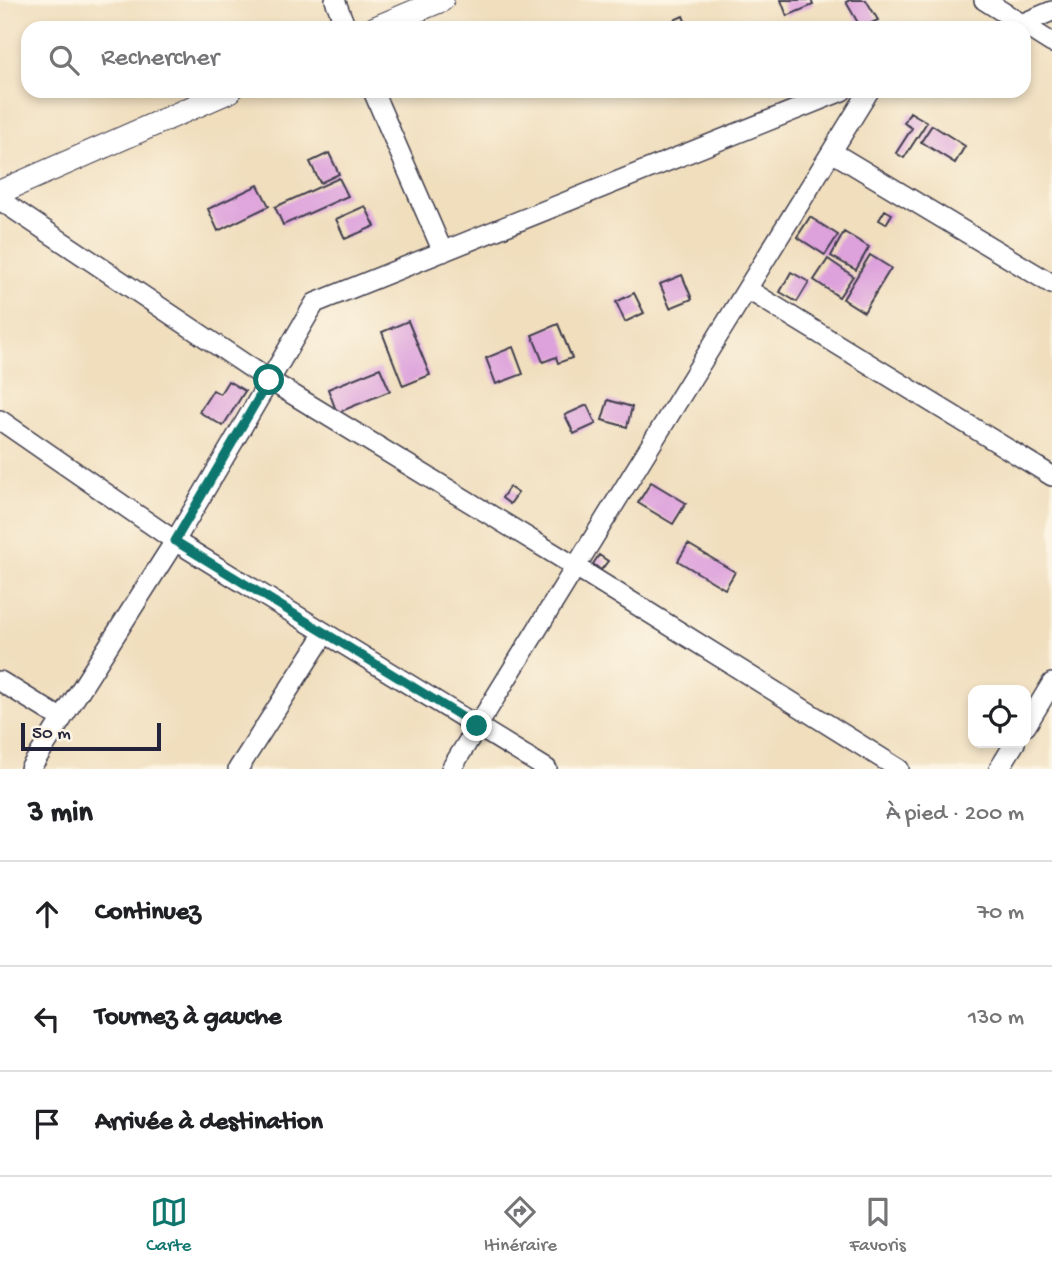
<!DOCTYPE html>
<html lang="fr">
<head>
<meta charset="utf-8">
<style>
	body { margin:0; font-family:"Gochi Hand",sans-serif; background:#f6f6f6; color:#202124 }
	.controls { position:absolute; right:21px; bottom:21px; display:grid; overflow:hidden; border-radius:14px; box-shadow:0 4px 10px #0003 }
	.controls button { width:63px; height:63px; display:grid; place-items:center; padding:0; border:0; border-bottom:2px solid #e0e0e0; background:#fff; color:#202124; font:35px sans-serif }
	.scale { position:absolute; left:21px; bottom:18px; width:140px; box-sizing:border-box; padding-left:7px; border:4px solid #22223b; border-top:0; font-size:19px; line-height:24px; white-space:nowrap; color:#22223b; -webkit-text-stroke:5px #fcf5e5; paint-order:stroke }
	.stop { position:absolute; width:21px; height:21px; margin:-16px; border:5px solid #0f766e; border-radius:50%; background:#fff }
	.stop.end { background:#0f766e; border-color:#fff; box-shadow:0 2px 7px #0008 }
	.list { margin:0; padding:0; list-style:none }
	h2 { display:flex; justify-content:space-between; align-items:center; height:91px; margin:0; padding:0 28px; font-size:30px }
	h2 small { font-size:23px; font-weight:400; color:#757577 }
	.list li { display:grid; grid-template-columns:46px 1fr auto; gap:21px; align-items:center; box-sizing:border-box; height:105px; padding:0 28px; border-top:2px solid #e0e0e0 }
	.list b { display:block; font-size:26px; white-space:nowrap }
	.list em { font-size:23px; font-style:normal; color:#757577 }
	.icon { flex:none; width:38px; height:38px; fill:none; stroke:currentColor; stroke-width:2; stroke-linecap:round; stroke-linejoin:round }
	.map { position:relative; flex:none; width:1052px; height:769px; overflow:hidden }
	.search { position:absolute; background:#fff; box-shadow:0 4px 10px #0003; left:21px; right:21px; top:21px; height:77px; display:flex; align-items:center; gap:18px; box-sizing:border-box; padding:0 24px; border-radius:21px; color:#757577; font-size:26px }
	.sheet { height:406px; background:#fff }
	nav { display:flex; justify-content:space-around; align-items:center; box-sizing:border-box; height:98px; border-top:2px solid #e0e0e0; background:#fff; font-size:19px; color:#757577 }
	nav a { display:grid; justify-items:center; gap:4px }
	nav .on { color:#0f766e }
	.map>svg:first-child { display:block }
</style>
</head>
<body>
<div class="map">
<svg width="1052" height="769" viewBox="0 0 1052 769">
	<rect width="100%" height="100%" fill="#fcf5e5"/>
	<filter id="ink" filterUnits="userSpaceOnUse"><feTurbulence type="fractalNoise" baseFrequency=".0143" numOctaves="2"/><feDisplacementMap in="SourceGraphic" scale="14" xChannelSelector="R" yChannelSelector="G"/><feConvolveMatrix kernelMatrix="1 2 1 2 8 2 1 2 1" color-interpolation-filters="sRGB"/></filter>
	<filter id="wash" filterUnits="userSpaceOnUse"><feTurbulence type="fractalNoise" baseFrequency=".00686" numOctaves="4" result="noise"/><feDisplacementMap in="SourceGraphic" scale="28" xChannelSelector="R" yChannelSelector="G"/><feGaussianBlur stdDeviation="1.57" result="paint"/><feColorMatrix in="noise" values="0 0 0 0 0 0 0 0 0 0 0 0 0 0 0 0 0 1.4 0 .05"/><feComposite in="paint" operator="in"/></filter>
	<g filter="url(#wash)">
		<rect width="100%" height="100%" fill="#f0debd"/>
		<g id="blocks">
			<path fill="#dda1dc" d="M781,0H811L813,5L787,16Z
				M850,0H866L878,20L861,28L846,2Z
				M683,16L688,28H667L665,24Z
				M910,112L927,122L904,158L896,153L912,128L904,123Z
				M932,125L965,146L955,163L921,142Z
				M329,153L339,174L320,183L310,162Z
				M339,178L348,196L283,225L275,207Z
				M258,185L269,206L218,231L208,209Z
				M365,206L375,226L345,239L336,219Z
				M885,210L892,214L886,224L879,220Z
				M810,217L838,235L825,255L797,237Z
				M844,232L869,247L856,270L831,256Z
				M870,255L891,268L864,312L843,299Z
				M828,259L853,276L839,297L814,280Z
				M791,272L809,282L797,302L780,292Z
				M682,275L692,299L670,308L660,284Z
				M634,293L644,313L625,322L616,302Z
				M408,321L430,375L403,386L382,332Z
				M558,324L572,358L558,363L556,357L543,362L532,335Z
				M513,347L523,374L496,384L486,358Z
				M380,368L390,391L337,413L328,389Z
				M228,381L245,391L223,426L199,412L213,390L220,394Z
				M608,400L632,407L627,427L602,420Z
				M587,405L596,424L574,434L565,415Z
				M651,482L686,503L673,524L638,503Z
				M509,487L518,493L510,504L502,498Z
				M688,544L735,572L725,589L678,561Z
				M599,555L608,561L601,570L593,564Z"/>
		</g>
	</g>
	<g filter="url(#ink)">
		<use href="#blocks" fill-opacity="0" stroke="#413e4e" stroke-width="2"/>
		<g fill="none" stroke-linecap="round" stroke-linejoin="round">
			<defs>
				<path id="minor" d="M335,0L346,28
					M984,0L1052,43
					M1014,27L1052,11
					M373,91L443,252
					M832,152L1052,284
					M0,200L269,380L576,567L899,769
					M747,289L1052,476
					M0,420L175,541L547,769
					M0,681L62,719
					M1026,726L1052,683
					M30,769L175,541L315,303L842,91
					M238,769L325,633
					M451,769L869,91
					M999,769L1015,743"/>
				<path id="tertiary" d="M375,28L442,0
					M0,192L230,91"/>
			</defs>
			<use href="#minor" stroke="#413e4e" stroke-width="22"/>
			<use href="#tertiary" stroke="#413e4e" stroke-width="25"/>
			<use href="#minor" stroke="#fff" stroke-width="19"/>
			<use href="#tertiary" stroke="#fff" stroke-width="23"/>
		</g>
	</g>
	<g fill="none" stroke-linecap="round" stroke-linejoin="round" filter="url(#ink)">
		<path stroke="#0f766e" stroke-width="9" d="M269,380L175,541L477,726"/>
	</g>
</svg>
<div class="controls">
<button><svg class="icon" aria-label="locate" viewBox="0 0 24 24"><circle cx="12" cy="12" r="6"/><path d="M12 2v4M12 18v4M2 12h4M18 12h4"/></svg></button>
</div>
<div class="scale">50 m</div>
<div class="stop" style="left:269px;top:380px"></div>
<div class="stop end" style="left:477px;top:726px"></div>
<div class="search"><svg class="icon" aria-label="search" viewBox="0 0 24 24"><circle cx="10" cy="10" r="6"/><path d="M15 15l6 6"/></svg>Rechercher</div>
</div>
<section class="sheet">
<h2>3 min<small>À pied · 200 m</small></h2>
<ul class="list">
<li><svg class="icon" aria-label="ahead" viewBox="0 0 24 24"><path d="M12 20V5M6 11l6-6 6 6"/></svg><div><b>Continuez</b></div><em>70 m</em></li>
<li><svg class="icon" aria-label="left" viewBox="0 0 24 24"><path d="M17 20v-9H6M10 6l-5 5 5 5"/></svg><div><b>Tournez à gauche</b></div><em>130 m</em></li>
<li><svg class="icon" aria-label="arrive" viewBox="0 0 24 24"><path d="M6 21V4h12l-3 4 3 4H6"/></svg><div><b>Arrivée à destination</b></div></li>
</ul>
</section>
<nav>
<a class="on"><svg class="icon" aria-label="map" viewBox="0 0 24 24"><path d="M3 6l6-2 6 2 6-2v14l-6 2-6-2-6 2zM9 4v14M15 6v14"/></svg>Carte</a>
<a><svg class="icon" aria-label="directions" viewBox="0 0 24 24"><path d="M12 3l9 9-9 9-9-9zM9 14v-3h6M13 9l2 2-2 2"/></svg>Itinéraire</a>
<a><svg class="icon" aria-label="saved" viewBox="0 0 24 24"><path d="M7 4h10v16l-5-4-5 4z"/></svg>Favoris</a>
</nav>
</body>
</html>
